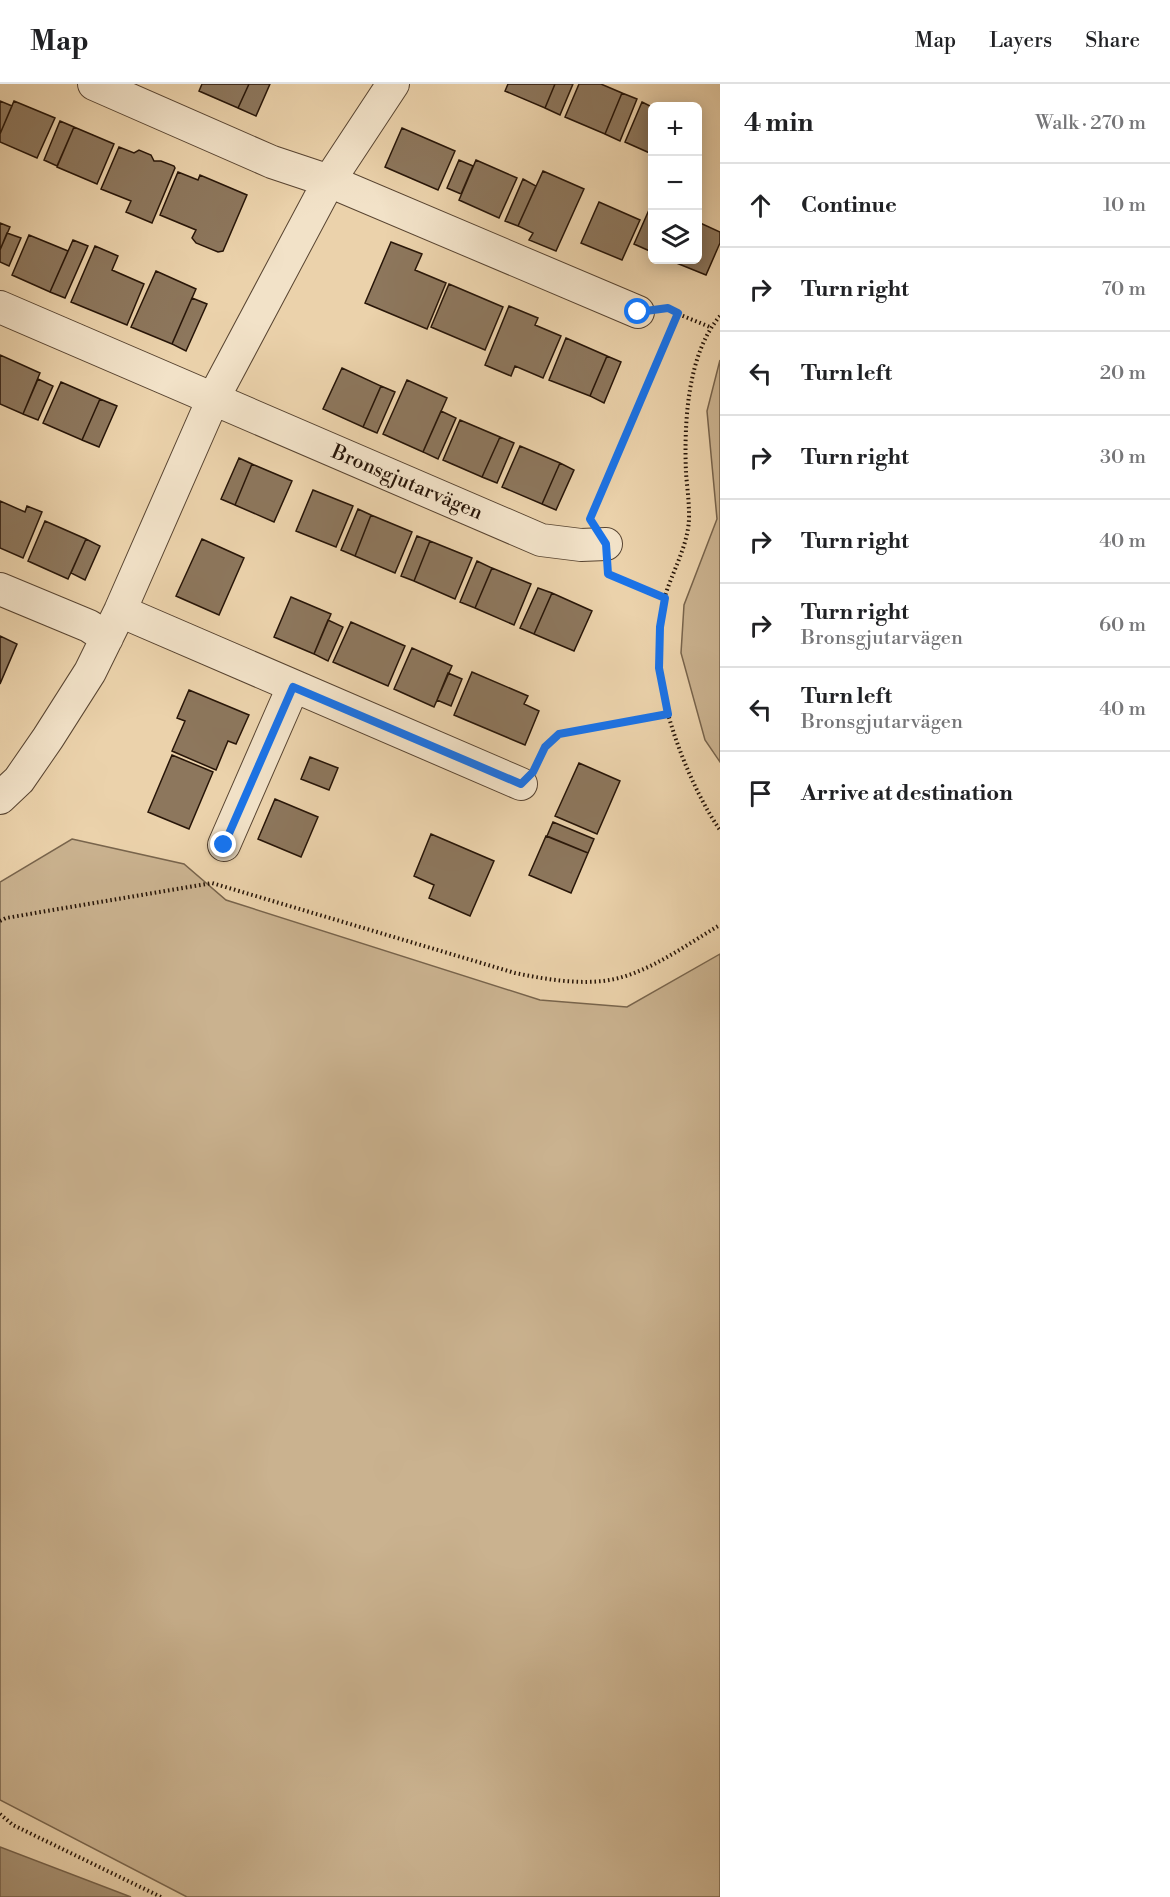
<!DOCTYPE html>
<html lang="en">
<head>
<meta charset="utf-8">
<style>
	body { margin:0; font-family:"Libre Bodoni",serif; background:#f2f2f2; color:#202124 }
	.controls { position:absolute; right:18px; top:18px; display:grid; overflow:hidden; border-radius:9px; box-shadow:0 3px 15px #0003 }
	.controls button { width:54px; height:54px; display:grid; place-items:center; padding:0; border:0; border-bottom:2px solid #e0e0e0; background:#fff; color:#202124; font:30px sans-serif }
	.stop { position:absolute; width:18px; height:18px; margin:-14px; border:4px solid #1a73e8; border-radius:50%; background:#fff }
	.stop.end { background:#1a73e8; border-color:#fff; box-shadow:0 2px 6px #0008 }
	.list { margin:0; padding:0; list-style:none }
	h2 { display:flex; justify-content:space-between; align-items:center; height:78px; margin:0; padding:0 24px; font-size:26px }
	h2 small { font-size:20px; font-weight:400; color:#757577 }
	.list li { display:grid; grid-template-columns:39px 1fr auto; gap:18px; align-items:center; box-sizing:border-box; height:84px; padding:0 24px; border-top:2px solid #e0e0e0 }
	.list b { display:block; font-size:22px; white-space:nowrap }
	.list p { margin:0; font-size:20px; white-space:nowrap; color:#757577 }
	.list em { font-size:20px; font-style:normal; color:#757577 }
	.icon { flex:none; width:33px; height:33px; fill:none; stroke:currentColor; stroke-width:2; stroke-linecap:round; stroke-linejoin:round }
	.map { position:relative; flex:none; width:720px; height:1813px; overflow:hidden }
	header { display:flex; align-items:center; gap:36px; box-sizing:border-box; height:84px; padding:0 30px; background:#fff; border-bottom:2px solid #e0e0e0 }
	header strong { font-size:28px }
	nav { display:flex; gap:33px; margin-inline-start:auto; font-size:21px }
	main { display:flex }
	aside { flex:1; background:#fff }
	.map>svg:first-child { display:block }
</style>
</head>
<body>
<header>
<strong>Map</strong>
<nav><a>Map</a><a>Layers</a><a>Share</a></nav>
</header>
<main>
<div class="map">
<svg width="720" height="1813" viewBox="0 0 720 1813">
	<rect width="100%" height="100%" fill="#ebd2ab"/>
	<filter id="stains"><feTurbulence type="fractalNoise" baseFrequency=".00333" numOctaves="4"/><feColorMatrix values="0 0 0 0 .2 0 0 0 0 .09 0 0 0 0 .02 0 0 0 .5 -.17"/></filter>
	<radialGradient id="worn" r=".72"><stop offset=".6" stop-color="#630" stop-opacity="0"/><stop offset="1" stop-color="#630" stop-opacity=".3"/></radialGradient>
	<path fill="#cab28f" stroke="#78644c" stroke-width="1.5" d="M720,276V678L705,656L681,569L684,521L717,435L707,327Z
		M72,755L184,780L226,816L540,916L627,923L720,870V1813H187L0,1716V798Z"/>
	<path fill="#a89274" stroke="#746049" stroke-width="1.5" d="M0,1763L131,1813H0Z"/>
	<path fill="#8d775d" stroke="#271508" stroke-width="1.5" d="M202,0H249L238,24L199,7Z
		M249,0H270L256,32L238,24Z
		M508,0H555L545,24L505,7Z
		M555,0H573L560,31L545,24Z
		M579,0H601L622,9L605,50L565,33Z
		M622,9L637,15L620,57L605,50Z
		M0,17L12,22L0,50Z
		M14,17L55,34L37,74L0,58V50Z
		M642,18L652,23V70L625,58Z
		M60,37L74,43L57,82L44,76Z
		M74,43L114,60L97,100L57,83Z
		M402,44L455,67L438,106L385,83Z
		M119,63L134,69L139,66L151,71L154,77H161L174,82L175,84L152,139L126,128L131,117L101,105Z
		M459,76L473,82L461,110L447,104Z
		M476,76L517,94L499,134L459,116Z
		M543,87L584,105L556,167L529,156L533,149L518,142Z
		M178,88L198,96L200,91L247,111L223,167L218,168L196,159L192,154L196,146L160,131Z
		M523,95L536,102L518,142L505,137Z
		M599,118L640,136L622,176L581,159Z
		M652,119V168L634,160Z
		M698,138L720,148V159L706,191L669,176H698Z
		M0,139L10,143L0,166Z
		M7,149L21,154L9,182L0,178V166Z
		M29,151L68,167L50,208L12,191Z
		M73,156L88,162L65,214L50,208Z
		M391,158L422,170L415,186L446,199L427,245L365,219Z
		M95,162L118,172L112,186L144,200L127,241L71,218Z
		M156,187L196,205L172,260L131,243Z
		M449,200L503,223L485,266L431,243Z
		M192,214L207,220L186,267L172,260Z
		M509,222L538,234L535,241L561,252L543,294L515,282L511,292L485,281Z
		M566,254L607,272L590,312L549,296Z
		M0,271L40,289L23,330L0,320Z
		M607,272L621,278L604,319L590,312Z
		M342,284L381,302L363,343L323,325Z
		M38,295L53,302L38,336L23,330Z
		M407,296L447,314L423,368L383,350Z
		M61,298L100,315L82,356L43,339Z
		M381,302L395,308L377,349L363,343Z
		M100,315L117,322L99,363L82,356Z
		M441,327L456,334L438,375L423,368Z
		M460,336L500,353L482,393L443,376Z
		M500,353L514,359L497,399L482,393Z
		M520,362L560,379L542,420L502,403Z
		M239,374L252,380L235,421L221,415Z
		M560,379L574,386L556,426L542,420Z
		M252,380L292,397L274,438L235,421Z
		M313,406L353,422L336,463L296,447Z
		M0,417L25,428L27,422L42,428L23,474L0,464Z
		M358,425L371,431L355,472L341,466Z
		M371,431L412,448L395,489L355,472Z
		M45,437L86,455L68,495L28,477Z
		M417,452L430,457L414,497L401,492Z
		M86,455L100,462L85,496L71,489Z
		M202,455L244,474L219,531L176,512Z
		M430,457L472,474L455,515L414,497Z
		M477,477L492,484L475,524L460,518Z
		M492,484L531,500L514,541L475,524Z
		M538,504L552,509L534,550L520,544Z
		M552,509L592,527L574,567L534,550Z
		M291,513L331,530L314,570L274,553Z
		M328,536L343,543L328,577L314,570Z
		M351,538L405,562L388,602L333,578Z
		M0,552L17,560L0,600Z
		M412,564L452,582L434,623L394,605Z
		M472,588L528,612L524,620L539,627L525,661L454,631Z
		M448,589L462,595L451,622L437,616Z
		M189,606L249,631L236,660L228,657L216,686L172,667L185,637L177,634Z
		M172,671L213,688L189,745L148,728Z
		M310,673L338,684L329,706L301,695Z
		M579,679L620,697L597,750L555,732Z
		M275,715L318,733L301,773L258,755Z
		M553,738L594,755L588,769L547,752Z
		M431,750L494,777L470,832L429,814L434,801L414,792Z
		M546,752L588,769L571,809L529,791Z"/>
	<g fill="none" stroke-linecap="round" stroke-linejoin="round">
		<defs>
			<path id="minor" d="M94,0L272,78L329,97L638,228
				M0,223L541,456L581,461L606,460
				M0,505L89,542L107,554
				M120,527L521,700
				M0,714L19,696L48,654L90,588L120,527L213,315L329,97L393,0
				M224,761L293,603"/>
		</defs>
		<use href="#minor" stroke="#584431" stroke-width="34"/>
		<path stroke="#271508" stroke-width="4" stroke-dasharray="1.5 3" stroke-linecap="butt" d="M666,225L710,243
			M720,232C687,270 684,340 686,389C687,402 689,416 689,430C690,458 673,486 665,512C659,534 657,563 659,585C664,634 692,706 720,746
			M591,432L678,229
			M608,489L665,514
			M538,677L545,663L559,650L668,630
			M0,837L6,834L212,799L515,889C544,895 573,900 603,897C645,892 684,862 720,841
			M0,1730L13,1741L161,1813"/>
		<use href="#minor" stroke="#f2e2c8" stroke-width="32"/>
	</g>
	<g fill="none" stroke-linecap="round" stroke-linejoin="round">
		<path stroke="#1a73e8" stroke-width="8" d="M224,761L293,603L521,700L533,688L545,663L559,650L668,630L659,584L660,543L665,514L608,490L606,460L590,435L678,229L668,224L638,228"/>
	</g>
	<g text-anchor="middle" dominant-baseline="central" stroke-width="4.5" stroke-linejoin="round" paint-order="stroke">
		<g font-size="20" fill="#271508" stroke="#f2e2c8">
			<text transform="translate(407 399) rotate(23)">Bronsgjutarvägen</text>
		</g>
	</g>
	<rect width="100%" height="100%" filter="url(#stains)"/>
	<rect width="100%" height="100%" fill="url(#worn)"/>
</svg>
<div class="controls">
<button>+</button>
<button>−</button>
<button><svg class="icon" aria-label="layers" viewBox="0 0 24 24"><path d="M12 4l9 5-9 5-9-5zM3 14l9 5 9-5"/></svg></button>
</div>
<div class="stop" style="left:638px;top:228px"></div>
<div class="stop end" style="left:224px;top:761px"></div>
</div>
<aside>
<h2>4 min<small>Walk · 270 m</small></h2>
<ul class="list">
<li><svg class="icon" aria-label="ahead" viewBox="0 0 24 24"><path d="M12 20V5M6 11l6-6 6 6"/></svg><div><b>Continue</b></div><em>10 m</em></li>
<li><svg class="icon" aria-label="right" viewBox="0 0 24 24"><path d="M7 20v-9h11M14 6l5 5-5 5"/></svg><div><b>Turn right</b></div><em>70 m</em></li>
<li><svg class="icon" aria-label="left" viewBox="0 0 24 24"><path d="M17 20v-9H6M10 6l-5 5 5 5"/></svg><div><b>Turn left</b></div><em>20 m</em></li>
<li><svg class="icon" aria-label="right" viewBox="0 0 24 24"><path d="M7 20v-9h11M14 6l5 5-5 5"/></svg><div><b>Turn right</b></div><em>30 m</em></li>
<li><svg class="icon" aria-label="right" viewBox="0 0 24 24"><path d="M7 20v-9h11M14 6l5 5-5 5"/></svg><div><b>Turn right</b></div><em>40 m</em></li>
<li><svg class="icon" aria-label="right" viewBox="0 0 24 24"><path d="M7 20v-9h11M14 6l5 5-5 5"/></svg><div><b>Turn right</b><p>Bronsgjutarvägen</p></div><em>60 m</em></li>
<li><svg class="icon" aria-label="left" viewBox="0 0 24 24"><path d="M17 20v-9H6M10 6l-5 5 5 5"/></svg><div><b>Turn left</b><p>Bronsgjutarvägen</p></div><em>40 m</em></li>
<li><svg class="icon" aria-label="arrive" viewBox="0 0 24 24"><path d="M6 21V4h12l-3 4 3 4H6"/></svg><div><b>Arrive at destination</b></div></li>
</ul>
</aside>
</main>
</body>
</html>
